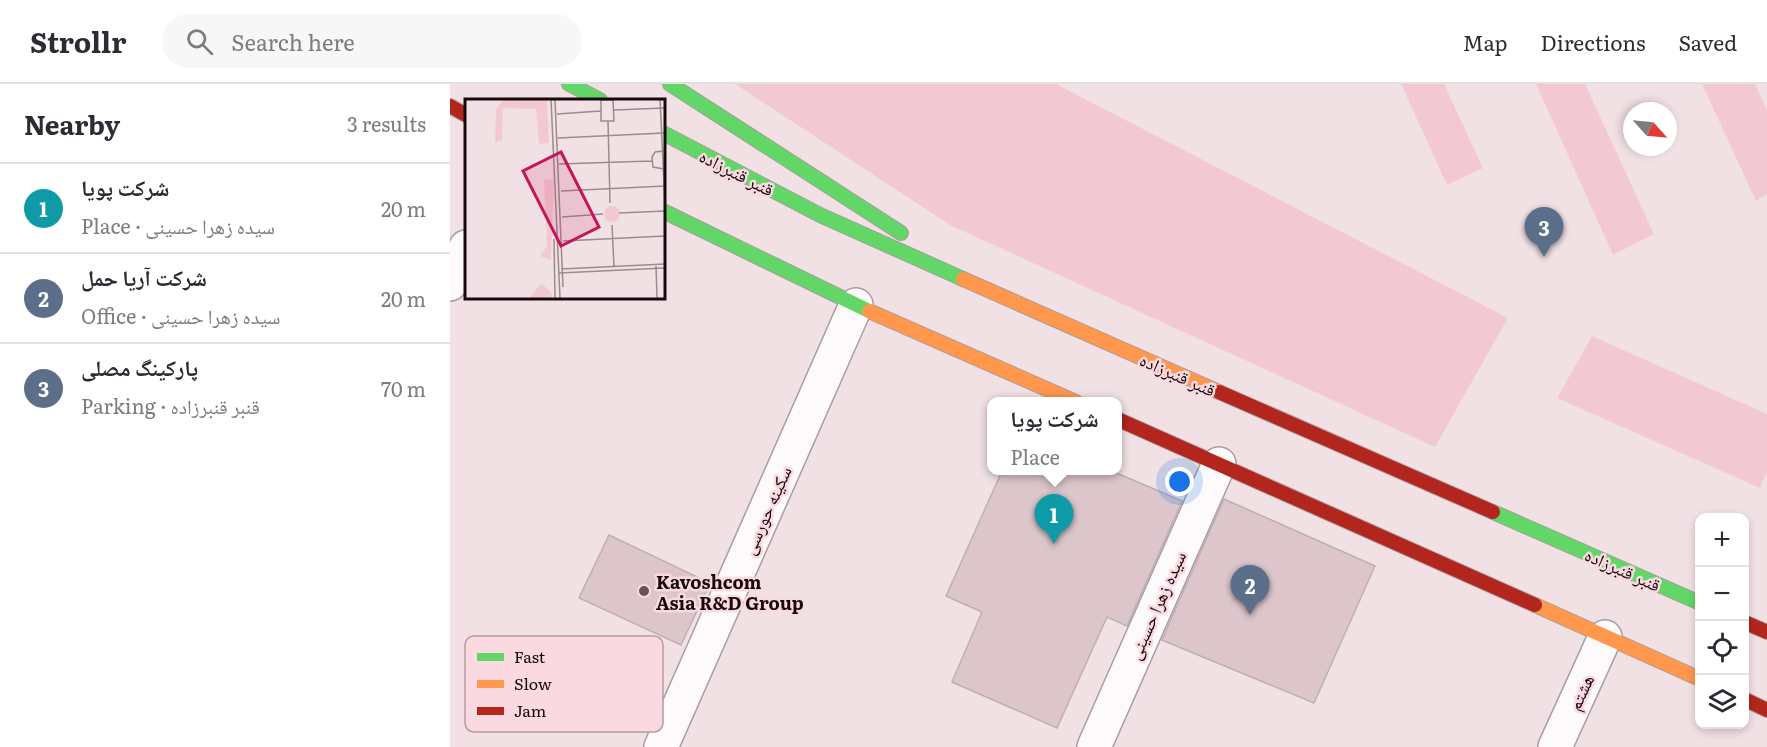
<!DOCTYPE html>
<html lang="en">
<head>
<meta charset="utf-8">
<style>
	body { margin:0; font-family:Literata,"Noto Naskh Arabic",serif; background:#f7f7f7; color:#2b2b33 }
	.controls { position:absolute; right:18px; bottom:18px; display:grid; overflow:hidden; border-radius:12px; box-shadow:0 3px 9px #0003 }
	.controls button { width:54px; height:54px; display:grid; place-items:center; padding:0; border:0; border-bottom:2px solid #e1e1e2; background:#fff; color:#2b2b33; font:30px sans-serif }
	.compass { position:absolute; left:1173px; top:18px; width:54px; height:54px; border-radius:50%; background:#fff; box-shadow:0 3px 9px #0003; rotate:117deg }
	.you { position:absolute; left:730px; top:398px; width:21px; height:21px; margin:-15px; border:4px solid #fff; border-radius:50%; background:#1a73e8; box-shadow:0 0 0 9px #1a73e833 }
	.badge { display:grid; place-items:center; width:39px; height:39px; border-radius:50%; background:#b45309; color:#fff; font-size:20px; font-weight:700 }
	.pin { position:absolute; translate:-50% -50px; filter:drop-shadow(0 2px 3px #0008) }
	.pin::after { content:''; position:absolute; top:32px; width:21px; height:18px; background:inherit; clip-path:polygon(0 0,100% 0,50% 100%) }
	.popup { position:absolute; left:537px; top:313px; width:135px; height:78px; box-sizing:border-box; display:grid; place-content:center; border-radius:12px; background:#fff; filter:drop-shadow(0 2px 4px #0005); font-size:20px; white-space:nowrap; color:#7c7c81 }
	.popup b { font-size:22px; color:#2b2b33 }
	.popup::after { content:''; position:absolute; left:50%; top:100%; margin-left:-12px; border:12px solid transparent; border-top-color:#fff }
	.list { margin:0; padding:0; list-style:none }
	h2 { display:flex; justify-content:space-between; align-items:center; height:78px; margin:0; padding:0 24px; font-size:26px }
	h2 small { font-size:20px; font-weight:400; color:#7c7c81 }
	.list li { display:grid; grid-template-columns:39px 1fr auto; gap:18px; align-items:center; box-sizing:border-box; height:90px; padding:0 24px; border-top:2px solid #e1e1e2 }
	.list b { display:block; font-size:22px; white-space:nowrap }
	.list p { margin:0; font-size:20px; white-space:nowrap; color:#7c7c81 }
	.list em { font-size:20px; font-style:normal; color:#7c7c81 }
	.icon { flex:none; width:33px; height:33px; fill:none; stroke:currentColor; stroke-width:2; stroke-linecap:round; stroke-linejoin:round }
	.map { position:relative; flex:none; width:1317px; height:663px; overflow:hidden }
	header { display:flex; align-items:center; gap:36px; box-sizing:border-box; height:84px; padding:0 30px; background:#fff; border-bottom:2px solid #e1e1e2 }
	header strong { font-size:28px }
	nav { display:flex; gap:33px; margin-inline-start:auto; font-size:21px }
	.search { width:420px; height:54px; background:#f7f7f7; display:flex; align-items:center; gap:15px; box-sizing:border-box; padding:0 21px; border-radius:33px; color:#7c7c81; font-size:22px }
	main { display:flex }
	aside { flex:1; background:#fff }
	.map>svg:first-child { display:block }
</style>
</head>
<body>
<header>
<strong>Strollr</strong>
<div class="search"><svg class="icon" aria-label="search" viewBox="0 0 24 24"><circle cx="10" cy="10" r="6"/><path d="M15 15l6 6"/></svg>Search here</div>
<nav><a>Map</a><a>Directions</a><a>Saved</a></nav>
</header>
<main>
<aside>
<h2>Nearby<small>3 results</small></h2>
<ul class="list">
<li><span class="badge" style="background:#0f9aa8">1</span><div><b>شرکت پویا</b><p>Place · سیده زهرا حسینی</p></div><em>20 m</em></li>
<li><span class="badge" style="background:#5c6f8a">2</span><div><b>شرکت آریا حمل</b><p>Office · سیده زهرا حسینی</p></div><em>20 m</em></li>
<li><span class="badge" style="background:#5c6f8a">3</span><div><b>پارکینگ مصلی</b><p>Parking · قنبر قنبرزاده</p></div><em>70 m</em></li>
</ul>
</aside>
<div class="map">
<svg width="1317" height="663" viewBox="0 0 1317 663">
	<rect width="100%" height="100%" fill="#f2e1e4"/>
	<path fill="#f2c9d2" d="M285,0H606L1058,234L985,363L500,141Z
		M951,0H994L1033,84L997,101Z
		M1086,0H1135L1204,150L1163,171Z
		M1252,0H1305L1317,26V110L1306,117Z
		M1142,252L1317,330V387L1310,404L1107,314Z"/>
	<path fill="#dcc6cb" stroke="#beb0b2" stroke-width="1.5" d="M552,387H662L732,417L677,542L657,533L607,644L502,598L532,528L496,512Z
		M774,415L925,482L864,619L712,556Z
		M159,451L260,499L231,561L129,514Z"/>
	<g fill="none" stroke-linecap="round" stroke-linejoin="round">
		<defs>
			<path id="street" d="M0,200L16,163
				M211,663L406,221
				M644,663L769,380
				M1105,663L1155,553"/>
			<path id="fast" d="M119,0L150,16
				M220,0L451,149
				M213,49L370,131L513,195
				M213,127L419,227
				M1043,428L1250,519"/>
			<path id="slow" d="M513,195L769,308
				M419,227L626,318
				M1085,521L1250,595"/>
			<path id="jam" d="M0,22L16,31
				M769,308L1043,428
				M667,335L1085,521
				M1294,538L1317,548
				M1294,615L1317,626"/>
		</defs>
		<use href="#street" stroke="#aa9c9f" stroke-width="36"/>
		<use href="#fast" stroke="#aa9c9f" stroke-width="16"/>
		<use href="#slow" stroke="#aa9c9f" stroke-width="16"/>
		<use href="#jam" stroke="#aa9c9f" stroke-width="16"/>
		<use href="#street" stroke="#fdfafb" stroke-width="33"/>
		<use href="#fast" stroke="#63d668" stroke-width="14"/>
		<use href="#slow" stroke="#ff974d" stroke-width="14"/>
		<use href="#jam" stroke="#b3261e" stroke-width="14"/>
	</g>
	<circle fill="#645559" stroke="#fad9e0" stroke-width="2" cx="194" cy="507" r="6"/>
	<g text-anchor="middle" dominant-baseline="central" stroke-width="5" stroke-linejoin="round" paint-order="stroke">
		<g font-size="18" fill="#170a0e" stroke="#fad9e0">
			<text transform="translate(287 88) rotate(27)">قنبر قنبرزاده</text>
			<text transform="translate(728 290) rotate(24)">قنبر قنبرزاده</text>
			<text transform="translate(316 426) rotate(-66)">سکینه حورسی</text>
			<text transform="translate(1173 485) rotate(24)">قنبر قنبرزاده</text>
			<text transform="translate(706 521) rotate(-66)">سیده زهرا حسینی</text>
			<text transform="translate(1130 608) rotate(-65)">هشتم</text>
		</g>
		<g font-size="18" font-weight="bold" fill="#170a0e" stroke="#fad9e0" text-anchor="start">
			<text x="206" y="497">Kavoshcom<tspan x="206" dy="21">Asia R&amp;D Group</tspan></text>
		</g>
	</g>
	<g transform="translate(15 15)">
		<rect width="200" height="200" fill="#f2e1e4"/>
		<path d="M39,0H82L84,44L74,45L71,10L38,9L37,41L30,43L31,10ZM79,80L89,81L86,161L75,157L82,147ZM139 115a8 8 0 1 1 16 0a8 8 0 1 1-16 0ZM76,185L86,192L87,199H64Z" fill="#f2c9d2"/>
		<path fill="none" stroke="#9a8b8e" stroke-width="1.5" d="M86,0L95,199M195,0L200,105M90,1L98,188M136,1H148L149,22H136ZM149,11L200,9M92,15L136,12M143,22L145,104M93,39L199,34M94,65L187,62M199,70L188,68L187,58L190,53L199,52M96,92L200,87M154,114L200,112M97,118L138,115M147,126L149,167M89,140L90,199M98,142L200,137M191,167L192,199M96,170L200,165M94,174L200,169"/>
		<path fill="#c2185b" fill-opacity="0.15" stroke="#c2185b" stroke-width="3" d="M96,53L134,128L96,147L58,72Z"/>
		<rect width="200" height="200" fill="none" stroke="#170a0e" stroke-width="3"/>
	</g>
	<rect x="15" y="552" width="198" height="96" rx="9" fill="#fad9e0" stroke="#b69ba1" stroke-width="1.5"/>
	<rect x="27" y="569" width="27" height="8" fill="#63d668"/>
	<rect x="27" y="596" width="27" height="8" fill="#ff974d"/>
	<rect x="27" y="623" width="27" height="8" fill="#b3261e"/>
	<g font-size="16" fill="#170a0e">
		<text x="64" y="579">Fast</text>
		<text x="64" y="606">Slow</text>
		<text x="64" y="633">Jam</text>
	</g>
</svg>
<div class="controls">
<button>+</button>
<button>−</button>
<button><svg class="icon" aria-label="locate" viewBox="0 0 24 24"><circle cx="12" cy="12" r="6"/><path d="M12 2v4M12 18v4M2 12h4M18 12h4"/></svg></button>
<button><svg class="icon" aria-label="layers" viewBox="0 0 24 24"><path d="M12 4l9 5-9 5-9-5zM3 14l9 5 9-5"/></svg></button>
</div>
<svg class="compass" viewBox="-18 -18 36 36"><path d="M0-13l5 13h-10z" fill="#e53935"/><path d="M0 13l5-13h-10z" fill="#7c7c81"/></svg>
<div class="you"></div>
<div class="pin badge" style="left:604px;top:460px;background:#0f9aa8">1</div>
<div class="popup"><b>شرکت پویا</b>Place</div>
<div class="pin badge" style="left:800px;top:531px;background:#5c6f8a">2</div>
<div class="pin badge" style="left:1094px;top:173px;background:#5c6f8a">3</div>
</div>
</main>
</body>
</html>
